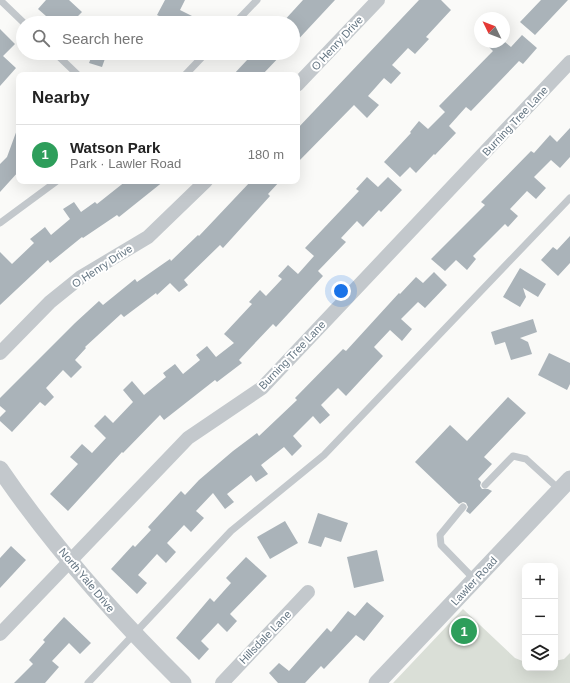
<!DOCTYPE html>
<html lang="en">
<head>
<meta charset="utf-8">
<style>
	body { margin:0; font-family:Helvetica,sans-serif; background:#f2f2f2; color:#222 }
	.controls { position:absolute; right:12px; bottom:12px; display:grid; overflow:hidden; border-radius:8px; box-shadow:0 4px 16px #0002 }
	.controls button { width:36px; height:36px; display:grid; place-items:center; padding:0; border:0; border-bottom:1px solid #e0e0e0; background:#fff; color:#222; font:20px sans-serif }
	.compass { position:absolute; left:474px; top:12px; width:36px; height:36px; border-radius:50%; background:#fff; box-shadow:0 4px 16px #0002; rotate:313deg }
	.you { position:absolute; left:341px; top:291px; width:14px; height:14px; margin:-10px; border:3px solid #fff; border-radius:50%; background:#1a73e8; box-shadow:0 0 0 6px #1a73e833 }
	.badge { display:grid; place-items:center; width:26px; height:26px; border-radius:50%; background:#111827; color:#fff; font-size:13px; font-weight:700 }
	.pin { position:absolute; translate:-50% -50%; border:2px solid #fff; box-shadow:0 1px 4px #0006 }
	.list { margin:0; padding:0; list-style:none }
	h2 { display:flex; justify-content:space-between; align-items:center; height:52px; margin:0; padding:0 16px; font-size:17px }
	h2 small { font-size:13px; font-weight:400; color:#767676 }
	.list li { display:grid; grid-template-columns:26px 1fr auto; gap:12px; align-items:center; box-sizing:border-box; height:60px; padding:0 16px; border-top:1px solid #e0e0e0 }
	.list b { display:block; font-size:15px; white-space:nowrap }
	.list p { margin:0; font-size:13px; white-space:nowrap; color:#767676 }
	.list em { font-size:13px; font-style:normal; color:#767676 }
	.icon { flex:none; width:22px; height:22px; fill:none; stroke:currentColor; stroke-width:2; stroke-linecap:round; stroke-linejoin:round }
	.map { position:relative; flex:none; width:570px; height:683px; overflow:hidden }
	.search { position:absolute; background:#fff; box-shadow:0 4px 16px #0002; left:16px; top:16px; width:284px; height:44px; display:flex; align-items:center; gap:10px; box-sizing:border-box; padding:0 14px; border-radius:22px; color:#767676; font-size:15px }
	.panel { position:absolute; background:#fff; box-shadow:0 4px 16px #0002; left:16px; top:72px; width:284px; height:112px; border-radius:8px }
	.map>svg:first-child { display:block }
</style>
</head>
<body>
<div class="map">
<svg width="570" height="683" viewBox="0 0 570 683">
	<rect width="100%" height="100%" fill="#fafaf8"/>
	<path fill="#dadfd7" d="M463,609L515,658L525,662V668H555V661L564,659L570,653V683H393Z"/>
	<path fill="#aab3b9" d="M46,0H69L82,12L71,23H54L38,9Z
		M165,0H185L180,10L206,23H173L157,15Z
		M303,0H335L293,45V23H282Z
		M419,0H441L451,10L426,37L429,39L415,54L408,48L392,65L401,73L391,84L384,78L368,96L379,105L367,118L354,105L297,163V129Z
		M541,0H568L535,35L520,22Z
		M0,29L15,44L3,56L16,68L0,86Z
		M522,35L537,48L523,64L519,61L471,111L466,107L449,126L456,133L435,155L434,154L416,173L410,167L400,177L384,162L411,133L410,132L419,121L428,129L445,112L439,106L493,51L484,42H505L511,47Z
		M93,53H107L102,67L89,63Z
		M242,53H283L262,75H233L248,59Z
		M18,127L19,171L0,192V164L7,157Z
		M570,128V157L560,168L551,160L534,177L546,188L536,199L527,191L510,209L518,216L508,227L505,224L473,256L476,259L467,270L456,260L445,271L431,259L485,205L481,202L531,151L534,153L550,135L557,142Z
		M367,177L378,187L388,177L402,190L381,212L379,210L363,227L357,221L341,238L346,242L318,271L323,276L276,327L273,324L239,360L242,363L217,382L215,380L164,420L160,415L123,453L122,452L68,511L50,494L78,464L70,457L82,444L92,453L106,438L94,426L105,415L113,423L133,402L123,390L132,381L144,395L166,377L163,373L175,364L183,374L200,360L196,355L207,346L216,357L234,343L224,334L252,304L249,302L260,290L266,296L282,279L278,276L288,265L298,274L314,256L305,248L359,191L356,189Z
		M126,181H164L119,217L117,215L83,238L82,237L50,263L48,260L0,305V252L12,264L34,243L30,239L45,227L51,235L70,219L63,209L74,202L81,212L95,202L97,204Z
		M251,181H280L268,194L270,196L223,248L220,245L184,280L188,285L179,292L170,283L157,295L156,293L124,317L121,314L85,347L86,348L75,360L82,367L71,378L63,370L46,388L54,397L45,406L40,402L12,432L0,421V417L6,411L0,406V398L75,323L99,301L103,305L135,279L137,282L170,259L171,261L198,235L199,236Z
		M570,236V263L558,276L541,260L553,247L557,250Z
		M520,268L546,284L538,297L523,288L526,297L520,307L503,297Z
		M434,272L447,285L425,308L418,302L401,319L412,329L402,341L390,330L374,347L383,356L346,396L338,388L321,405L330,415L320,424L313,416L293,436L302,446L292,456L284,447L261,465L268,474L256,482L251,475L227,494L234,502L225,509L213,493L196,511L204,518L191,532L184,525L167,543L176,552L166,563L157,554L138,575L147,583L137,594L111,569L133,545L135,547L151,530L148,527L181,491L185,495L199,480L233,451L257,433L259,436L297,400L295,398L343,349L346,351L399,293L400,294L416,277L423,283Z
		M533,319L537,332L520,338L528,342L532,354L511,360L505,342L495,345L491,332Z
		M549,353L570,363V384L567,390L538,375Z
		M508,397L526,413L484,457L492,464L478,479L481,482L480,486L482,489H488L492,491L470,514L466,511L468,507L466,503L463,502L459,504L415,462L450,425L467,441Z
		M318,513L348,523L341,542L325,537L321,547L308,543Z
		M285,521L298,543L270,559L257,537Z
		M11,546L26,560L0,588V558Z
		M377,550L384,581L354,588L347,557Z
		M246,557L267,576L230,614L237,621L227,632L218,623L201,641L209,649L199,660L176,638L210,598L214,602L231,583L226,578Z
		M367,602L384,616L364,641L356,635L324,669L321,666L305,683H278L269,673L279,663L289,671L327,628L331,632L348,611L355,616Z
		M64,617L91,643L80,654L69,643L52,661L59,667L45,683H14L33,664L29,660L45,642L43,640Z"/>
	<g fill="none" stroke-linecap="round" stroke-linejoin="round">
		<path stroke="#c3c8cc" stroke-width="7" d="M0,0L24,23
			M235,23L257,0
			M55,53L78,75
			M185,75L206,53
			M0,223L57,181
			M485,485L513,456L526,459L560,490
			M463,507L440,535L441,545L475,580
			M88,683L231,531L324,455L570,198"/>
		<path stroke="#c3c8cc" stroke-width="14" d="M297,85L378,0
			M0,353L50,302L81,277L148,237L206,181
			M0,634L188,438L262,388L570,62
			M222,683L308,592"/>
		<path stroke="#c3c8cc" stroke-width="17" d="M0,469C53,547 116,617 183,683
			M377,683L570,479"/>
	</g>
	<g text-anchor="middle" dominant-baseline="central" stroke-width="4" stroke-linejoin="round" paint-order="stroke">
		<g font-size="11" fill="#657683" stroke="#fff">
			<text transform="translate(337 43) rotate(-47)">O Henry Drive</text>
			<text transform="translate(515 121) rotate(-47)">Burning Tree Lane</text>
			<text transform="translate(102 266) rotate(-33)">O Henry Drive</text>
			<text transform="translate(292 355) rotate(-46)">Burning Tree Lane</text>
			<text transform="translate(87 580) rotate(50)">North Yale Drive</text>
			<text transform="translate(474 581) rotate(-47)">Lawler Road</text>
			<text transform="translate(265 637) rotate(-46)">Hillsdale Lane</text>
		</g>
	</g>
</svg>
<div class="controls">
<button>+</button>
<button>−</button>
<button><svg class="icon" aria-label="layers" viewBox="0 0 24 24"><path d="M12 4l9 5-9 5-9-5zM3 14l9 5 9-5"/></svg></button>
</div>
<svg class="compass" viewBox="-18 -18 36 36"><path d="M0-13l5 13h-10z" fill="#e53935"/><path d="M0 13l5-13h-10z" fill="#767676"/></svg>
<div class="you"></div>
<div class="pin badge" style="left:464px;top:631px;background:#2e9e5b">1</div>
<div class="search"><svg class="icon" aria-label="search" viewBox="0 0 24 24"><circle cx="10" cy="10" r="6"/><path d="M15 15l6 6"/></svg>Search here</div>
<section class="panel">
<h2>Nearby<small></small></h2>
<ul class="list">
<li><span class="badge" style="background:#2e9e5b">1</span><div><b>Watson Park</b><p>Park · Lawler Road</p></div><em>180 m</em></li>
</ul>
</section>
</div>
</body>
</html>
